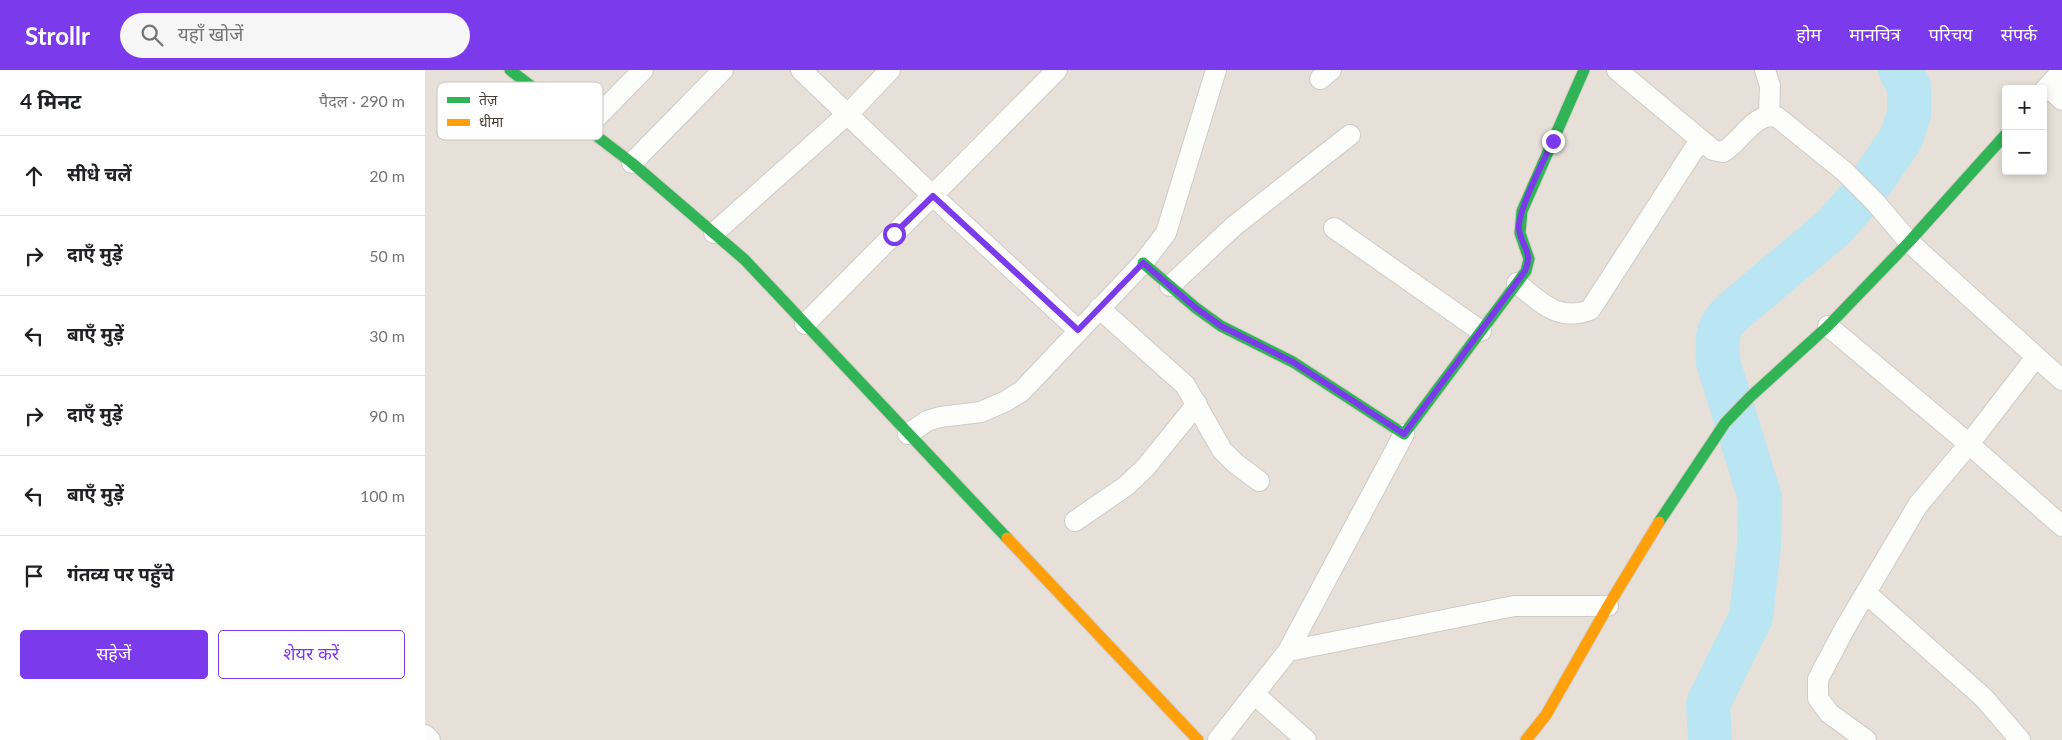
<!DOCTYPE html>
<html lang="hi">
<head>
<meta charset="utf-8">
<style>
	body { margin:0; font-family:Lato,"Noto Sans Devanagari",sans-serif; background:#f6f6f6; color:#202124 }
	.controls { position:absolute; right:15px; top:15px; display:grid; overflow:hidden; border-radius:5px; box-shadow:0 2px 8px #0003 }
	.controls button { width:45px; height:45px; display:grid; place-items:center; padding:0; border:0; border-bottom:1px solid #e0e0e0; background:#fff; color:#202124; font:25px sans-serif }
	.stop { position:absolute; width:15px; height:15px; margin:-11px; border:4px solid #7c3aed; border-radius:50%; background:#fff }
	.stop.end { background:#7c3aed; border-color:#fff; box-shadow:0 1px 5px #0008 }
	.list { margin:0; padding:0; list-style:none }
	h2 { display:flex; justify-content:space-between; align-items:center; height:65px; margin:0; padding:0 20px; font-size:21px }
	h2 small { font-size:16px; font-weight:400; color:#757577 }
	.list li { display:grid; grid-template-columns:32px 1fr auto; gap:15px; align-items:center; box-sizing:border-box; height:80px; padding:0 20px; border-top:1px solid #e0e0e0 }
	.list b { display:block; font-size:19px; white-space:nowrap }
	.list em { font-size:16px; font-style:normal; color:#757577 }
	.actions { display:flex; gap:10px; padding:15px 20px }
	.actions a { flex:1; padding:11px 0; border:1px solid #7c3aed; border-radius:5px; text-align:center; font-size:18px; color:#7c3aed }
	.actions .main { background:#7c3aed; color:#fff }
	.icon { flex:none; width:28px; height:28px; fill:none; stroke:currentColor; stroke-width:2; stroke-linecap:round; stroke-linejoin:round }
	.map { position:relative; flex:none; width:1637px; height:670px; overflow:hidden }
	header { display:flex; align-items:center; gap:30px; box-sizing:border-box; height:70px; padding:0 25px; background:#7c3aed; color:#fff }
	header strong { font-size:24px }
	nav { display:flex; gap:28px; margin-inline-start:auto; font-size:18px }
	.search { width:350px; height:45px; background:#f6f6f6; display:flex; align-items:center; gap:12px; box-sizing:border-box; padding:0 18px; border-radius:28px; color:#757577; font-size:19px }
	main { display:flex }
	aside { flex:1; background:#fff }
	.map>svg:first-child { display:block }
</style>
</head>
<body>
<header>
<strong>Strollr</strong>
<div class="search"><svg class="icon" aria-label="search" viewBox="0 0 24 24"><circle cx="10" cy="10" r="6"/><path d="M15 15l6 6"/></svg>यहाँ खोजें</div>
<nav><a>होम</a><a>मानचित्र</a><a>परिचय</a><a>संपर्क</a></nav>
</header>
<main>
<aside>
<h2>4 मिनट<small>पैदल · 290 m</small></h2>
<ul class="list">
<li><svg class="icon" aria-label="ahead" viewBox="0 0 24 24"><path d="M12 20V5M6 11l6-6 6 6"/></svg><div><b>सीधे चलें</b></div><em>20 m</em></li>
<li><svg class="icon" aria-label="right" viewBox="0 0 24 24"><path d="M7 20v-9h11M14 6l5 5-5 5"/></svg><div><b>दाएँ मुड़ें</b></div><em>50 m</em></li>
<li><svg class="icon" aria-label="left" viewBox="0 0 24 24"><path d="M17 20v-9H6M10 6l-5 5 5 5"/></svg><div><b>बाएँ मुड़ें</b></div><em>30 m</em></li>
<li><svg class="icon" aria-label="right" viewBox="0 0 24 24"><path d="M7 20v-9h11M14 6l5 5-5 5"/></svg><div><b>दाएँ मुड़ें</b></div><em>90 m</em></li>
<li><svg class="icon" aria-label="left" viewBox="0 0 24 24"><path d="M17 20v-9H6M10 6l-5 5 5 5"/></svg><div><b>बाएँ मुड़ें</b></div><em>100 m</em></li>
<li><svg class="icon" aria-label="arrive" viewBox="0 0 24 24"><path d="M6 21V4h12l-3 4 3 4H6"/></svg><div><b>गंतव्य पर पहुँचे</b></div></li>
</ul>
<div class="actions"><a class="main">सहेजें</a><a>शेयर करें</a></div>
</aside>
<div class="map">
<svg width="1637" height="670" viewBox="0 0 1637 670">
	<rect width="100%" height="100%" fill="#f2efeb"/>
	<path fill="#e6e0d8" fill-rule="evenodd" d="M0,0H1637V670H0ZM1581,19H1618V101H1581Z"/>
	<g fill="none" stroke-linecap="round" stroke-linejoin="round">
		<path stroke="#b9e6f2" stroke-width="44" d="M1285,670L1283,634L1326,547L1334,476L1335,428L1293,292C1292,267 1290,259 1309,241L1409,157L1438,124L1475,70L1484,45V16L1475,0"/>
		<defs>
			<path id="street" d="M376,0L508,126L653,260
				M1192,0L1288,80L1298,82C1316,72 1329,41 1352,47L1419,101L1450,132L1484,172L1637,310
				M1340,0L1345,16L1344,45
				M895,9L906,0
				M1623,17L1637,30
				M1618,22L1637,1
				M161,58L218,0
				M207,93L298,0
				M909,158L1056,261
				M289,163L427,40L465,0
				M1092,213C1115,232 1133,252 1165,240L1275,70
				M745,216L809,156L925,65
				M674,238L760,315L797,380L810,393L834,411
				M380,254L632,0
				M1403,256L1544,374L1637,456
				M483,364L502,351L515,347L556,342L581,331L597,321L718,193L741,163L791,0
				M650,451L701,416L720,398L772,334
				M1441,523L1559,628L1595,670
				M863,581L1089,536H1183
				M829,624L881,670
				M0,665L5,670
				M793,670L863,581L979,364
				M1441,670L1404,643L1393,628V609L1420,558L1493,435L1544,374L1611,287"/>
			<path id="fast" d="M85,0L207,93L320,190L582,468
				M718,193L771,238L796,256L868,292L979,364L1101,201L1104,189L1095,163L1097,141L1159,0
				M1234,452L1300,353L1325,327L1403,256L1484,172L1581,64"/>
			<path id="slow" d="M582,468L773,670
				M1101,670L1121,645L1183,536L1234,452"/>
		</defs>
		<use href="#street" stroke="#cfcbc7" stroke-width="22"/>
		<use href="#fast" stroke="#d3ccc3" stroke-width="13"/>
		<use href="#slow" stroke="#d3ccc3" stroke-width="13"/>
		<use href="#street" stroke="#fdfdfc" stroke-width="20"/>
		<use href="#fast" stroke="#30b455" stroke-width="11"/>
		<use href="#slow" stroke="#ff9f0a" stroke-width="11"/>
	</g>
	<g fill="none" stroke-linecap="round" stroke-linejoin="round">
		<path stroke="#7c3aed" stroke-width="6" d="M469,164L508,126L653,260L718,193L771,238L796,256L868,292L979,364L1100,201C1110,180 1092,173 1094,154C1097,132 1118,92 1128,71"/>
	</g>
	<rect x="12" y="12" width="166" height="58" rx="8" fill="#fff" stroke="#c8c5c3" stroke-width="1"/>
	<rect x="22" y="27" width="23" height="6" fill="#30b455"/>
	<rect x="22" y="49" width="23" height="7" fill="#ff9f0a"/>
	<g font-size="14" fill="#493e36">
		<text x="54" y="35">तेज़</text>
		<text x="54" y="57">धीमा</text>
	</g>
</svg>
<div class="controls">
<button>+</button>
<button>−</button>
</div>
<div class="stop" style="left:469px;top:164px"></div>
<div class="stop end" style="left:1128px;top:71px"></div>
</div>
</main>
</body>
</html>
